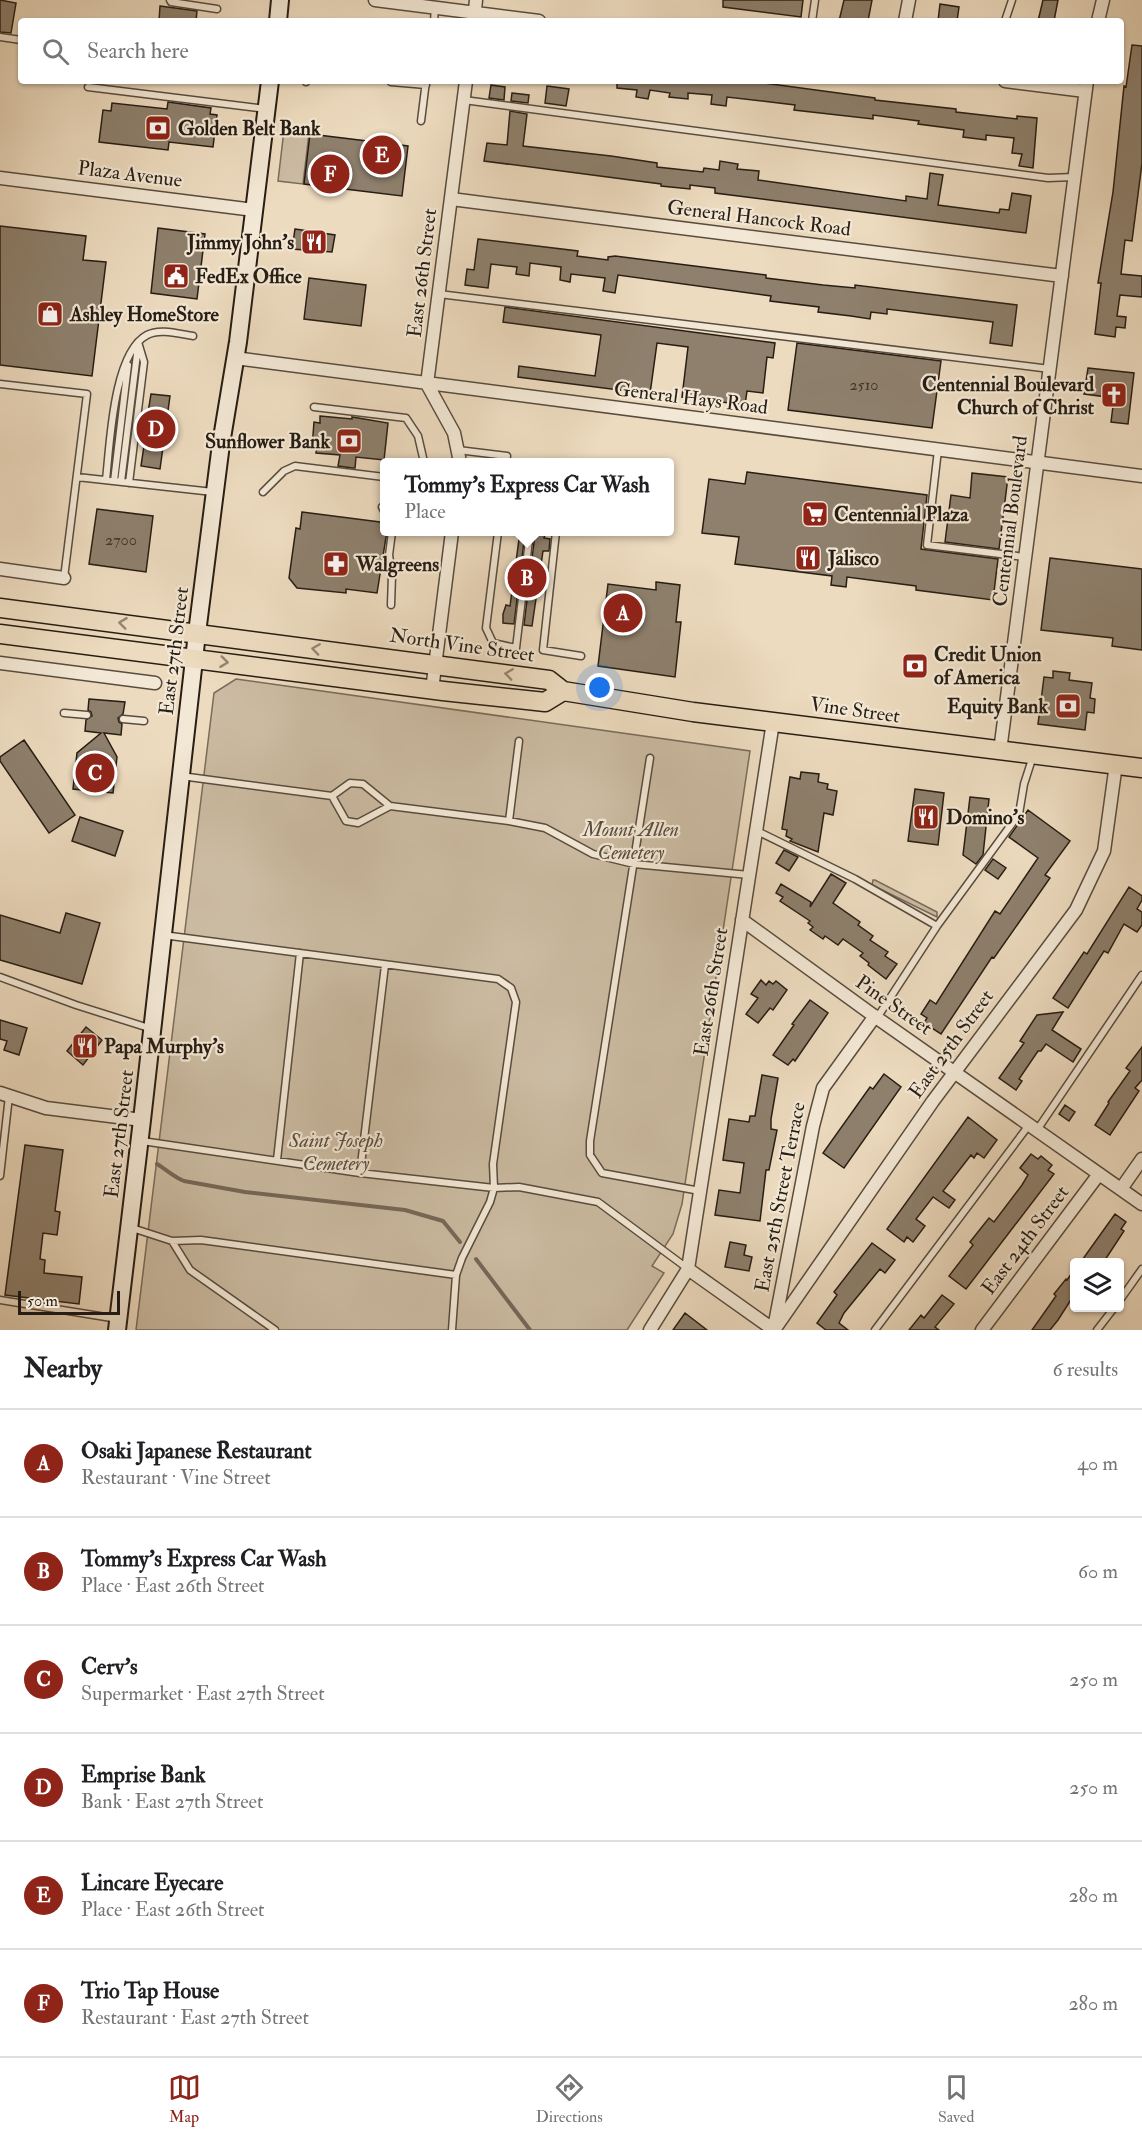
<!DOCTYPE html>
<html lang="en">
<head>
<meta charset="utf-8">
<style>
	body { margin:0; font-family:"IM FELL Double Pica",serif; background:#f2f2f2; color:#202124 }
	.controls { position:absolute; right:18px; bottom:18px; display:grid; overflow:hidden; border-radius:6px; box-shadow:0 2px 4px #0004 }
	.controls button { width:54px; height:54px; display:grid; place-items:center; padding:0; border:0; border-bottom:2px solid #e0e0e0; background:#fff; color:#202124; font:30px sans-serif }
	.scale { position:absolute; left:18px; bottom:15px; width:102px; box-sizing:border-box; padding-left:6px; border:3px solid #271d14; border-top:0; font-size:16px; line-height:21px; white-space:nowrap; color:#271d14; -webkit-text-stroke:4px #f3e8d5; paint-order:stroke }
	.you { position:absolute; left:600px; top:688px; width:21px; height:21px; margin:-15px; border:4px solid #fff; border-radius:50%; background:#1a73e8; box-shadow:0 0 0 9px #1a73e833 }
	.badge { display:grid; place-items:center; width:39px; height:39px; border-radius:50%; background:#8f2418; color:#fff; font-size:20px; font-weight:700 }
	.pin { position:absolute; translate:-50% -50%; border:3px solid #fff; box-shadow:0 2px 6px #0006 }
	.popup { position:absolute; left:380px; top:458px; width:294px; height:78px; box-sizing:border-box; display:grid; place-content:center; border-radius:6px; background:#fff; filter:drop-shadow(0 2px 4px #0005); font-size:20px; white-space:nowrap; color:#757577 }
	.popup b { font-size:22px; color:#202124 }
	.popup::after { content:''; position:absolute; left:50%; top:100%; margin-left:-12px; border:12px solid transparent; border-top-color:#fff }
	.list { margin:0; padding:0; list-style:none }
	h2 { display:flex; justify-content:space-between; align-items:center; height:78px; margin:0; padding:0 24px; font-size:26px }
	h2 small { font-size:20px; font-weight:400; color:#757577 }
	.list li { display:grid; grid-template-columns:39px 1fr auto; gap:18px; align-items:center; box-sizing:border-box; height:108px; padding:0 24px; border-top:2px solid #e0e0e0 }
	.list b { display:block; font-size:22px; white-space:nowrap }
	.list p { margin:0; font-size:20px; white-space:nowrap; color:#757577 }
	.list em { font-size:20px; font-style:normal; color:#757577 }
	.icon { flex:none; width:33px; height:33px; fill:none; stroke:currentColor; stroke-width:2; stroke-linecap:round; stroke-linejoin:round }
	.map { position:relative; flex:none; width:1142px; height:1330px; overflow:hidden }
	.search { position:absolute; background:#fff; box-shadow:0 2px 4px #0004; left:18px; right:18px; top:18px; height:66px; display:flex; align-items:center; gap:15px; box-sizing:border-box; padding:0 21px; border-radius:6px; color:#757577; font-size:22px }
	.sheet { height:726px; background:#fff }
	nav { display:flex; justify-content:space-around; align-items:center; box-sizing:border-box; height:84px; border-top:2px solid #e0e0e0; background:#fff; font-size:16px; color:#757577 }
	nav a { display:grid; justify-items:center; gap:3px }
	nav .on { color:#8f2418 }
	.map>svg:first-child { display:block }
</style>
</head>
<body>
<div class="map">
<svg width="1142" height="1330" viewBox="0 0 1142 1330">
	<rect width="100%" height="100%" fill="#eddbbf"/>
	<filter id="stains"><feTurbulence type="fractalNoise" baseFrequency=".00333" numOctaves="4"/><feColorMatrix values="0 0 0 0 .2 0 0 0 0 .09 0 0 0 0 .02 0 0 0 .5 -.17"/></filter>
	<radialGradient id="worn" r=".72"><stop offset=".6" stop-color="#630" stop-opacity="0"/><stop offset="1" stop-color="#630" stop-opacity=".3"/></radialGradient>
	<path fill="#cbbba2" stroke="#796c5b" stroke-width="1.5" d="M284,130L309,133L303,184L278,181Z
		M236,679L750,751L682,1204L673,1234L652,1266L664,1273L627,1330H136L214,693Z
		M873,880H875L937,912V917L872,885Z"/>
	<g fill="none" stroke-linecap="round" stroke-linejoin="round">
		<path stroke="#766858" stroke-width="4" d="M157,1164C167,1170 174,1177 184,1181L245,1192L405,1210L443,1221L460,1242
			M476,1259L530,1330"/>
	</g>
	<path fill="#8e806d" stroke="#271d14" stroke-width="1.5" d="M0,0L16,3L11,33L0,32Z
		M723,0H803L801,17L723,7Z
		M844,0H872L868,21H839Z
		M1043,0H1058L1054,21H1038Z
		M940,4L959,7L957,21H938Z
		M160,6L197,11L196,21H159Z
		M1132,45L1142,46V163L1132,241L1125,240L1121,274L1142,276V297L1120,295L1117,316L1126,317L1125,328L1116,327L1115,337L1095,334L1101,283H1098L1113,192L1124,86L1126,87Z
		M617,81H750L875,98V100L956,109V112L1017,119V116L1037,118L1033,168L1019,166L1022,154L1012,153L1014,138L986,135V140L963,137L964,130L918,124L919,121L873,115V119L794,110L795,105L727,97L726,106L711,104L712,95L688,93V99L669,97L670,93L650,90L648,99L636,97L637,90L617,88Z
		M491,85L505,87L504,100L489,98Z
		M547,86L569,89L566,106L545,103Z
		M512,93L529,95L528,103L511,101Z
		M168,102L211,108L210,114L217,115L213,147L169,142L168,150L99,142L103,110L111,111L112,103L167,109Z
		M510,111L527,114L523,146L611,156L657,163V167L703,172L704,168L719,170L720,161L738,164L737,169L759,171L758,180L906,201V196L927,199L930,173L943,175L938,205L999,213L1000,209L1009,210L1012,193L1031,196L1026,233L715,193V188L690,185V189L661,186V184L484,161L487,143L507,145Z
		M310,134L408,146L402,196L304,184Z
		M0,226L86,236L83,260L106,262L92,376L0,365Z
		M158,228L205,234L197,299L151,293Z
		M295,229L335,235L332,252L292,249Z
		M478,239L578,251L577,256L608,260V257L615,256L726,270L766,275V278L823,285L855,288V285L1017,305L1012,346L990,343L993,322L887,309V314L871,312L870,319L851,316L818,312L819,307L770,301L771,296L618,275L615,293L603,291L605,278L571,274L570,282L560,280L561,267L530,263L529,276L516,274L517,267L491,264L488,288L465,285L467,269L474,270Z
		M309,278L366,285L361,326L304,319Z
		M505,307L775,343L773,358L767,357L763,393L747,391L745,405L682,397L688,347L657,343L650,394L518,377L519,366L595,376L601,335L503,322Z
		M797,343L941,361L932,428L788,410Z
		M1088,368L1134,373L1128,424L1111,422L1113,406L1106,405L1107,397L1084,394Z
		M151,394L170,396L160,469L141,466L145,439H140L142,419H147Z
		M320,416L352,419V417L388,423L384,460L356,457L355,468H353L338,466L340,455L316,453L317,447H312L313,435L314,422L320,423Z
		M747,472L927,495L921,549L998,559L993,600L916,590V586L847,577L846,587L831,585L832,576L735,564L739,537L702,533L709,479L745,484Z
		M972,473L1008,477L999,549L945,542L951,495L970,498Z
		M97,509L153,516L146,572L89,564Z
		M302,512L380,522L384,531H387L377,593L346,589V593L297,588L289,578L296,528L300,529Z
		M520,532L525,533L514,624L503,623V614L506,605L510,606Z
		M535,534L545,535L544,538L550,539L549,551H543L532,626L524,625Z
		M1050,558L1142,569V650L1112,646L1113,638L1041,630Z
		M656,582L680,585L676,622H681L675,677L598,666L608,584L656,590Z
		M1053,671L1070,673L1069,680L1092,683L1090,698L1095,699L1094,713L1087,712L1085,730L1038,724L1044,677L1053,678Z
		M89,699L125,702L123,714L118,718L119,722L122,724L121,735L104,733L117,757L113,793L73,789L77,753L101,733L85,731L86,720L92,716L91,712L88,710Z
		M24,740L75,815L49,833L0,761V757Z
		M801,772L819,774L818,782L828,784L827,789L837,791L833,815L824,813L818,852L790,841L792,839L786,836L787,830L782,829L790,777L800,779Z
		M915,789L944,793L938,845L908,841Z
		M970,797L989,799L983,855L976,864L963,855Z
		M1028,810L1070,841L1045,875L1050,878L994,958L992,957L941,1034L924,1023L927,1018L921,1014L930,1000L936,1004L995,911L1000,914L1038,858L1009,837Z
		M80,817L123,831L115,856L72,841Z
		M784,850L798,857L789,871L776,863Z
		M993,859L1006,868L998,879L985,870Z
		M831,874L846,883L833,903L860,922L858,925L873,936L870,940L888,952L885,956L897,964L886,979L868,965L869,963L860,956L863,953L843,939L838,945L825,936L823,939L810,930L813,927L808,923L810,921L780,901L783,897L776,893L781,884L811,902L810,907Z
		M1129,887L1142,896V900L1137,909L1142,912V925L1137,932L1124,924L1108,953L1104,951L1068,1008L1053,998L1084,952L1087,954Z
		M66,913L100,923L82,984L0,960V915L60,933Z
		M761,980L766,985L769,981L773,984L776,981L787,990L773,1010L770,1008L758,1023L746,1014L758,998L751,994Z
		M810,1000L828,1013L795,1061L793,1059L788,1065L773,1055L794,1025L792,1024Z
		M1063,1012L1052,1030L1081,1049L1073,1062L1046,1044L1041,1051H1038L1019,1079L1022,1081L1016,1090L999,1078L1024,1043L1020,1041L1037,1015Z
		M0,1020L27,1028L19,1055L4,1050L7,1041L0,1039Z
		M86,1027L102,1040L83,1065L67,1051Z
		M1142,1047V1080L1135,1088L1139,1091L1110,1135L1095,1125L1109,1103L1108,1102L1130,1071L1126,1068Z
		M884,1074L901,1087L844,1168L823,1153L870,1087L873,1089Z
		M762,1075L778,1078L771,1119V1129L777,1130L769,1170H766L760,1221L715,1215L719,1190L740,1193L744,1163L723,1160L729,1119L749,1122L750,1116H755Z
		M1065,1105L1075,1112L1069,1121L1059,1114Z
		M968,1117L997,1140L984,1158L977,1153L974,1158L971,1155L943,1191L955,1200L949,1208L933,1197L916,1219L925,1226L913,1242L907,1237L904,1242L887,1229Z
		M25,1145L63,1150L55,1211L60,1212L57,1235L43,1233L40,1259L45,1260L44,1273L82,1277L79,1304L5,1295Z
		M1031,1154L1038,1159L1041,1156L1052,1165L1048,1170L1054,1174L966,1289L949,1276L973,1245L970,1242L989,1218L994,1222L1022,1185L1028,1175L1020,1168Z
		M1115,1214L1126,1222L1121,1229L1124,1231L1103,1263H1080Z
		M730,1242L746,1245L744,1255L752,1257L749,1271L725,1267Z
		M872,1243L895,1260L885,1273L880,1269L844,1313L839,1323L848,1330H826L817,1323L837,1295L834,1292Z
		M1074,1270V1295L1058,1320L1050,1330H1032L1056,1296L1054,1294L1066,1279L1067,1280Z
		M942,1295L954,1304L935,1327L939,1330H909L921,1315L924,1318Z
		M685,1313L707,1330H673Z"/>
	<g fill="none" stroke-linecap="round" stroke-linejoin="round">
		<defs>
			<path id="service" d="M170,0L171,2L217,9
				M434,21L435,8
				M812,21L815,0
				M1005,21L1012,0
				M0,37L21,40
				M306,82V81
				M391,82L426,85
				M88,87L266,109
				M464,100L1048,178L1074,177
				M421,121L426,81
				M439,294L1050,369
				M0,384L87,394L64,578
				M314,407L406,418L418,436L424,462
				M458,450L507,456L506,462
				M938,450L927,545L1025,557
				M77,477L213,492
				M106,480C110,445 113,353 147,335C160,328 179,334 193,336
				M114,481L128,365
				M121,482L138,346
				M129,483L144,362L138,342
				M263,492L284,471L295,466L384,477
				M382,507L384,511
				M498,532L486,628L493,643L516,648L530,532
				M556,532L543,650L581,656
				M391,605L392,575L389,555L392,532
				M64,713L87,715
				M123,719L144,721
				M650,758L590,1141V1155L602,1173L700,1191
				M181,776L332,796L350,783L363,784L390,806L509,821L545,828L593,854L634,864L749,875
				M332,796L346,821L358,823L390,806
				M509,821L519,741
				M757,831L855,879L937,926
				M163,935L498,979L511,988L516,1002L493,1164L494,1188L490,1202L462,1258L456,1275L452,1330
				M0,977L76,1005L152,1029
				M877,1018L937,926L1019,814L1024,784L1033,756
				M1037,1130L1142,975
				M142,1141L360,1173L494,1188L519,1187L598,1202L687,1268
				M277,1160L300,953
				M360,1173L385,965
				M0,1176L9,1096
				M132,1228L172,1241L201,1240L456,1275
				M172,1241L190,1270L275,1330
				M0,1300L118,1319
				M1120,1300L1142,1269
				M875,1330L1029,1125
				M1097,1330L1114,1308"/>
			<path id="minor" d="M375,0L539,21
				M474,20L476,0
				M905,21L909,0
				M1098,21L1103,0
				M1005,81L1085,91
				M0,178L254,210
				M451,199L1062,276
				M235,358L1142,476
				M460,462L454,433L427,384L466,81
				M0,569L64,578
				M0,663L155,683
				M432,690L452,532
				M1000,751L1087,81
				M742,920L877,1018L1142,1204
				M0,1093L46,1108L142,1120
				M1121,1189L1142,1159
				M688,1269L774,1330
				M775,1323L813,1126L823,1088L875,1016
				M650,1330L688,1269L773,722
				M774,1330L933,1101L1076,910L1104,851L1116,764
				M982,1330L1099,1174"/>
			<path id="secondary" d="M278,21L280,0
				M117,1330L142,1120L197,633L221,444L238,342L270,81"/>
			<path id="primary" d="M0,608L549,680L563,691
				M0,634L443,691L545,702L563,691
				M563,691L693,712L1142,768"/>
		</defs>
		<use href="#service" stroke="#584c3f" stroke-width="9"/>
		<use href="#minor" stroke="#584c3f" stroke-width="15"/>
		<use href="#secondary" stroke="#271d14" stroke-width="20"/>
		<use href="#primary" stroke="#271d14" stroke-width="21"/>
		<use href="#service" stroke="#f3e8d5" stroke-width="6"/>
		<use href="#minor" stroke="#f3e8d5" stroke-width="12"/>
		<use href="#secondary" stroke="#f3e8d5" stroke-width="16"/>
		<use href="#primary" stroke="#eddbbf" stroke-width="18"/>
	</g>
	<defs><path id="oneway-chevron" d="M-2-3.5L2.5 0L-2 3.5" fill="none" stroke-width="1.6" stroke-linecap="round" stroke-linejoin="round" transform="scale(1.5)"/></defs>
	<g stroke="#948672">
		<use href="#oneway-chevron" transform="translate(123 623) rotate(-173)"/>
		<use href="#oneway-chevron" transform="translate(316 649) rotate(-172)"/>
		<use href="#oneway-chevron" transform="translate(224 662) rotate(7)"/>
		<use href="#oneway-chevron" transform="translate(509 674) rotate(-172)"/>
	</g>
	<defs>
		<symbol id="bank-square" viewBox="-11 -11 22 22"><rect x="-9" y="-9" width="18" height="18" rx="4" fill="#8f2418" stroke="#f3e8d5"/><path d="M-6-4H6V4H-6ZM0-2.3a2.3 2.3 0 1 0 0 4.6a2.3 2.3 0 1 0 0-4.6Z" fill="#fff"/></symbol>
		<symbol id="restaurant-square" viewBox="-11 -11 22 22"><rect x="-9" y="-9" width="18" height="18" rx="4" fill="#8f2418" stroke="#f3e8d5"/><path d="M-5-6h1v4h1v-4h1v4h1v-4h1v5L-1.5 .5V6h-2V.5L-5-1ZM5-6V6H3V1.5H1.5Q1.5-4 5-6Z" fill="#fff"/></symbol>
		<symbol id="civic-square" viewBox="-11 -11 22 22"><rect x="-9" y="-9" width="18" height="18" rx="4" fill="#8f2418" stroke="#f3e8d5"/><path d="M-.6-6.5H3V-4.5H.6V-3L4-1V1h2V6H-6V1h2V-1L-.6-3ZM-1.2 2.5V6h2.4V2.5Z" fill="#fff"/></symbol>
		<symbol id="shop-square" viewBox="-11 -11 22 22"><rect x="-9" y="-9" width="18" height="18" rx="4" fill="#8f2418" stroke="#f3e8d5"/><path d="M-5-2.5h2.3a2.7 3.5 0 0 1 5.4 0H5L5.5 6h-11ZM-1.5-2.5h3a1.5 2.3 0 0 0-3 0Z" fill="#fff"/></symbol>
		<symbol id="church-square" viewBox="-11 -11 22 22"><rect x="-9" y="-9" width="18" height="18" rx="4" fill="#8f2418" stroke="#f3e8d5"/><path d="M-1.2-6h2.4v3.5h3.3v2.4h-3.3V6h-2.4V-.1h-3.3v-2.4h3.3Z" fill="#fff"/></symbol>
		<symbol id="supermarket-square" viewBox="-11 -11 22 22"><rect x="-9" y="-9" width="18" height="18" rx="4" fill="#8f2418" stroke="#f3e8d5"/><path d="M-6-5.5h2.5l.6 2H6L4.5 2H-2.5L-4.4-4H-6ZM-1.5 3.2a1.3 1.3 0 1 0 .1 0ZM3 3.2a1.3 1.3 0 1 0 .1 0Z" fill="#fff"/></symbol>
		<symbol id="pharmacy-square" viewBox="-11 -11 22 22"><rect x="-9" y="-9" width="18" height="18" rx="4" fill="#8f2418" stroke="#f3e8d5"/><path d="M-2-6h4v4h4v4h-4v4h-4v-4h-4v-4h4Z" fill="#fff"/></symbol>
	</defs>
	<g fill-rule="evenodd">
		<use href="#bank-square" x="143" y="113" width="30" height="30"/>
		<use href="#restaurant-square" x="299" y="227" width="30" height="30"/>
		<use href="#civic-square" x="161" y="261" width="30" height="30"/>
		<use href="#shop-square" x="35" y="299" width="30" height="30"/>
		<use href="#church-square" x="1099" y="380" width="30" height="30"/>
		<use href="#bank-square" x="334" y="426" width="30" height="30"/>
		<use href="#supermarket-square" x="800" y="499" width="30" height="30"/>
		<use href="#restaurant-square" x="793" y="543" width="30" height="30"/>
		<use href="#pharmacy-square" x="321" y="549" width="30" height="30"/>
		<use href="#bank-square" x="900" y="651" width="30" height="30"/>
		<use href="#bank-square" x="1053" y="691" width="30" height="30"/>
		<use href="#restaurant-square" x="911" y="802" width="30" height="30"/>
		<use href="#restaurant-square" x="70" y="1031" width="30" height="30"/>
	</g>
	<g text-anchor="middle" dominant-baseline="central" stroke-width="4.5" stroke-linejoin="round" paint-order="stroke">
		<g font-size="16" fill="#41362a">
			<text x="864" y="385">2510</text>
			<text x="121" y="540">2700</text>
		</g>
		<g font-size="20" font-weight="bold" fill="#271d14" stroke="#f3e8d5" text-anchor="start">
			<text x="178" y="128">Golden Belt Bank</text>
			<text x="294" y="242" text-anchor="end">Jimmy John's</text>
			<text x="195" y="276">FedEx Office</text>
			<text x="70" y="314">Ashley HomeStore</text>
			<text x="1094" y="384" text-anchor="end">Centennial Boulevard<tspan x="1094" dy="23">Church of Christ</tspan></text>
			<text x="330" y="441" text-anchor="end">Sunflower Bank</text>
			<text x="834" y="514">Centennial Plaza</text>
			<text x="828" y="558">Jalisco</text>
			<text x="356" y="564">Walgreens</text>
			<text x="934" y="654">Credit Union<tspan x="934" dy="23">of America</tspan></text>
			<text x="1048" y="706" text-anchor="end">Equity Bank</text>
			<text x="946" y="817">Domino's</text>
			<text x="104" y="1046">Papa Murphy's</text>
		</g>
		<g font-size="20" fill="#271d14" stroke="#f3e8d5">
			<text transform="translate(130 174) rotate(7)">Plaza Avenue</text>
			<text transform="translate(759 218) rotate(7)">General Hancock Road</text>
			<text transform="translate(422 273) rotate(-83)">East 26th Street</text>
			<text transform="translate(691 398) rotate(7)">General Hays Road</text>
			<text transform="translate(1010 521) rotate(-83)">Centennial Boulevard</text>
			<text transform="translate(462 645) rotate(8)">North Vine Street</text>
			<text transform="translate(174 651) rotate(-83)">East 27th Street</text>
			<text transform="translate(855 710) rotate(8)">Vine Street</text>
			<text transform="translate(711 992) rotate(-81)">East 26th Street</text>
			<text transform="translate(894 1005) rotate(35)">Pine Street</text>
			<text transform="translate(951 1044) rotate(-54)">East 25th Street</text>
			<text transform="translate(119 1134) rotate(-83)">East 27th Street</text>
			<text transform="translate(780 1197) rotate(-79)">East 25th Street Terrace</text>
			<text transform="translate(1025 1240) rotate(-53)">East 24th Street</text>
		</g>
		<g font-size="20" font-style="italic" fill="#584c3f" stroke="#f3e8d5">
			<text x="631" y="829">Mount Allen<tspan x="631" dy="23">Cemetery</tspan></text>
			<text x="336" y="1140">Saint Joseph<tspan x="336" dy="23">Cemetery</tspan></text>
		</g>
	</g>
	<rect width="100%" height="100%" filter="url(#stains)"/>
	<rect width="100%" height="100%" fill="url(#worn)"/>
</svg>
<div class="controls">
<button><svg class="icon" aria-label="layers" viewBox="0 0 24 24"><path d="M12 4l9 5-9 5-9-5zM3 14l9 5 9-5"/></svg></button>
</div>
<div class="scale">50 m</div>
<div class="you"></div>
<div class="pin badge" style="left:623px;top:613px">A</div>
<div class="pin badge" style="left:527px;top:578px">B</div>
<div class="popup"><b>Tommy's Express Car Wash</b>Place</div>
<div class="pin badge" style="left:95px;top:773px">C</div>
<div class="pin badge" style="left:156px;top:429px">D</div>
<div class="pin badge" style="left:382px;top:155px">E</div>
<div class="pin badge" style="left:330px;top:174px">F</div>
<div class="search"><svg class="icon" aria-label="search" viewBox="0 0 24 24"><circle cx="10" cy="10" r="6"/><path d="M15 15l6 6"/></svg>Search here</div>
</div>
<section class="sheet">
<h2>Nearby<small>6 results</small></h2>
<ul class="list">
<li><span class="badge">A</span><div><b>Osaki Japanese Restaurant</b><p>Restaurant · Vine Street</p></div><em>40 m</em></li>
<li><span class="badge">B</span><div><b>Tommy's Express Car Wash</b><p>Place · East 26th Street</p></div><em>60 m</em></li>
<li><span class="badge">C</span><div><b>Cerv's</b><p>Supermarket · East 27th Street</p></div><em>250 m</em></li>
<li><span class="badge">D</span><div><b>Emprise Bank</b><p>Bank · East 27th Street</p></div><em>250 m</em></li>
<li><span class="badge">E</span><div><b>Lincare Eyecare</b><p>Place · East 26th Street</p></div><em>280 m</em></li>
<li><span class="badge">F</span><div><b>Trio Tap House</b><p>Restaurant · East 27th Street</p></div><em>280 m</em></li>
</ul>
</section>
<nav>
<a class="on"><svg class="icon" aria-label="map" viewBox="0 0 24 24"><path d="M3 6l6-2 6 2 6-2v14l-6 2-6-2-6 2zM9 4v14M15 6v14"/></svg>Map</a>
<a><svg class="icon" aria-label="directions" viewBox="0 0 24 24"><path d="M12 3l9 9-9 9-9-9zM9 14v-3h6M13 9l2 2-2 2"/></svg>Directions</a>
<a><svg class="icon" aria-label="saved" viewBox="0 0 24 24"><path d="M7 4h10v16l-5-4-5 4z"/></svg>Saved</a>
</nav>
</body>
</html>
